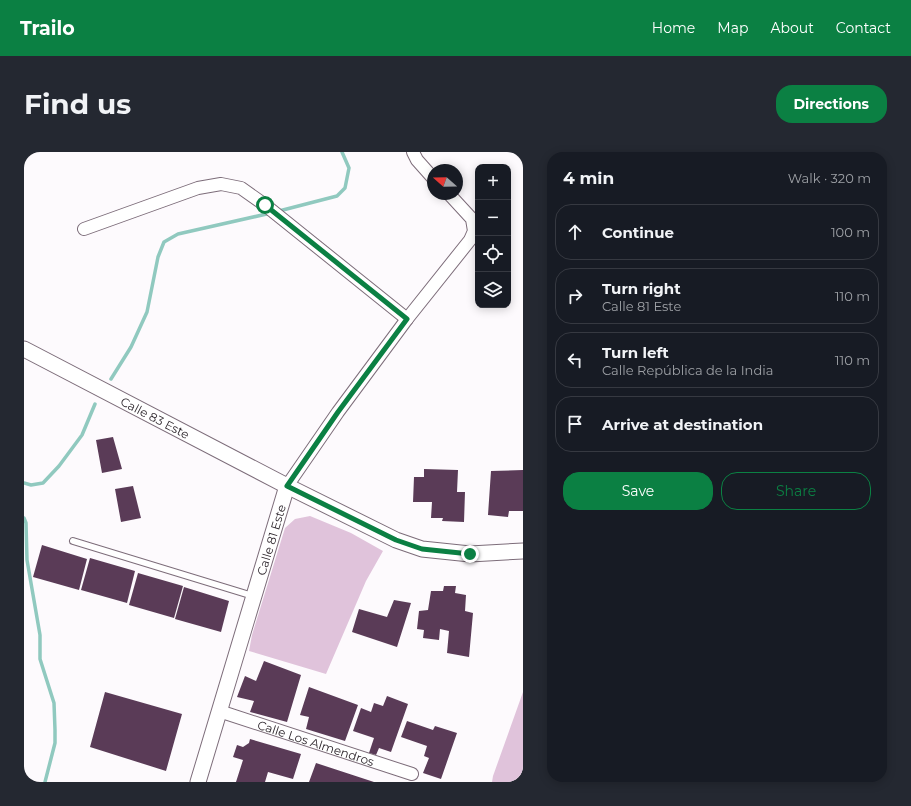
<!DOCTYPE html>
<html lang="en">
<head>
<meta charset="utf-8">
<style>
	body { margin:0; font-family:Montserrat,sans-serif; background:#242831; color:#f1f3f6 }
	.controls { position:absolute; right:12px; top:12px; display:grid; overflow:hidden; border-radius:8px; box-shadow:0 2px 10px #0003 }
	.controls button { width:36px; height:36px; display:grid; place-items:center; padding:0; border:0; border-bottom:1px solid #363941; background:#171b24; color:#f1f3f6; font:20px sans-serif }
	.compass { position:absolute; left:403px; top:12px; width:36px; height:36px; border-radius:50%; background:#171b24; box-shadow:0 2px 10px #0003; rotate:290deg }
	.stop { position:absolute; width:12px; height:12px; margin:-9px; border:3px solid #0b8043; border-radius:50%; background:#fff }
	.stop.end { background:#0b8043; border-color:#fff; box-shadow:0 1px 4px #0008 }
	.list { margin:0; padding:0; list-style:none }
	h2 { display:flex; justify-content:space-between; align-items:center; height:52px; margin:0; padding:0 16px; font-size:17px }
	h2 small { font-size:13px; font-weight:400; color:#9ea1a6 }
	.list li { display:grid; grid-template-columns:26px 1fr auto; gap:12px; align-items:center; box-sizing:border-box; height:56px; margin:0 8px 8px; padding:0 8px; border:1px solid #363941; border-radius:16px }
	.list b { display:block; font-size:15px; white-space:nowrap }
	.list p { margin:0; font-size:13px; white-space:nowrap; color:#9ea1a6 }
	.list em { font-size:13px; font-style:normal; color:#9ea1a6 }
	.actions { display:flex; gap:8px; padding:12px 16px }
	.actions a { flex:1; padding:9px 0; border:1px solid #0b8043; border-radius:16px; text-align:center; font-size:14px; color:#0b8043 }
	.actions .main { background:#0b8043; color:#fff }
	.icon { flex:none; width:22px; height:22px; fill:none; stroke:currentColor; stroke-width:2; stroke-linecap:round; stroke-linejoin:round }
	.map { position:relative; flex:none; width:499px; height:630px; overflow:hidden; border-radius:16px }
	header { display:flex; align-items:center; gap:24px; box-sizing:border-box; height:56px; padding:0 20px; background:#0b8043; color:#fff }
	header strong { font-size:19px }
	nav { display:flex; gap:22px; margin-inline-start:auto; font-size:14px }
	.intro { display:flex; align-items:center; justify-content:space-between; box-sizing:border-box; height:96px; padding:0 24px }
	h1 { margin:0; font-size:28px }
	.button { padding:10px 18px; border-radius:16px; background:#0b8043; color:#fff; font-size:14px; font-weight:700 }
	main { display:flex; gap:24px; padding:0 24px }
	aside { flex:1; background:#171b24; border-radius:16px; box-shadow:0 2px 10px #0003 }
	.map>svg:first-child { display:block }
</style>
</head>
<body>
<header>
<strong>Trailo</strong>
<nav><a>Home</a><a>Map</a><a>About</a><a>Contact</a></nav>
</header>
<div class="intro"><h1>Find us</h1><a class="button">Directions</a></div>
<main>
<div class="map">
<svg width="499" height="630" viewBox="0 0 499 630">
	<rect width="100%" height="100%" fill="#fdfafd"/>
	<path fill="#e0c3db" d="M286,364L327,381L359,399L342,429L302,522L225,499L228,483L261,376L271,367Z
		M499,540V630H468L469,624Z"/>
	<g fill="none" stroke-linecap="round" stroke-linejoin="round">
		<path stroke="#90c9bf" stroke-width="3.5" d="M255,59L313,44L321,36L325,16L318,0
			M87,227L107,195L123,160L134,105L140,90L154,82L247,61
			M0,331L7,333L19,331L35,314L58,283L71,252
			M0,366L2,371L3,408L16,483V507L30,551L31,578V591L21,630"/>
	</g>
	<path fill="#5a3b57" d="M89,285L98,317L78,321L72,288Z
		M400,317L434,318L433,340H441L440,370L418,369L419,366H407L408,350H389L390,325H400Z
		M499,318V359H485L484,365L464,363L467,319Z
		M109,334L117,366L97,370L91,337Z
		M18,393L63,407L55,438L9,425Z
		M66,406L111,419L103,451L57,438Z
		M114,421L159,434L150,466L105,453Z
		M420,434H432L431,441L442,443L441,459L449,461L445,505L423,501L425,479L416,477L415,488L399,486L400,478L393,477L395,459L404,458L407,439H419Z
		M160,435L205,449L197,480L151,467Z
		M370,448L387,451L373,495L328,480L335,457L363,465Z
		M240,509L277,523L263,570L226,560L230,549L213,545L221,524L232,529Z
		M285,535L334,553L321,589L282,577L285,565L276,563Z
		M81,540L158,562L142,619L66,595Z
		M363,544L384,552L367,600L355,596L352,603L345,601L350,586L329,579L337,556L347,560L350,551L359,554Z
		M383,569L409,578L411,574L433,581L417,627L399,621L405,606L400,604L403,594L377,585Z
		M226,587L277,602L269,627L244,620L241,630H212L219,608L209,605L213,593L219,595L225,591Z
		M292,611L350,630H285Z"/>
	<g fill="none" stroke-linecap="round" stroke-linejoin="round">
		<defs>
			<path id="service" d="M49,389L229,444"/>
			<g id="minor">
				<path d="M389,0L393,8L409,26"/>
				<path d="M60,77L174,36L197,32L217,36L241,53L383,167"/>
				<path d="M263,334L314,260L383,167L446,88L450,79L448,67L425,42"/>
				<path id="s1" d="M195,559L388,622"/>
			</g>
			<g id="tertiary">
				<path id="s2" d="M0,197L263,334L372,388L398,397L446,402L499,399"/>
				<path id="s3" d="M174,630L263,334"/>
			</g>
		</defs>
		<use href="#service" stroke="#7d6d7a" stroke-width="8"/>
		<use href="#minor" stroke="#7d6d7a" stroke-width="14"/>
		<use href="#tertiary" stroke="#7d6d7a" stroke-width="17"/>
		<use href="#service" stroke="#fff" stroke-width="6"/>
		<use href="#minor" stroke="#fff" stroke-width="12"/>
		<use href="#tertiary" stroke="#fff" stroke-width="15"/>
	</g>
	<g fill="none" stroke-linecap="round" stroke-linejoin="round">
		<path stroke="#0b8043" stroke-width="5" d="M241,53L383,167L314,260L263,334L372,388L398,397L446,402"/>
	</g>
	<g text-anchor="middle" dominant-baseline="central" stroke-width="4" stroke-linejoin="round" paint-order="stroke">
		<g font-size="12" fill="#2c252b" stroke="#fff">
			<text stroke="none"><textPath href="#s2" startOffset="148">Calle 83 Este</textPath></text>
			<text stroke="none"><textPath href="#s3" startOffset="253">Calle 81 Este</textPath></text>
			<text stroke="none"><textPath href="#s1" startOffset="102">Calle Los Almendros</textPath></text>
		</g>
	</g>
</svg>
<div class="controls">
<button>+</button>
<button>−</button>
<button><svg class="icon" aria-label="locate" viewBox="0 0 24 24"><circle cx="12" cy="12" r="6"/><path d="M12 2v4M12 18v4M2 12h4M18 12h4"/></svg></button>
<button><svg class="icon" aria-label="layers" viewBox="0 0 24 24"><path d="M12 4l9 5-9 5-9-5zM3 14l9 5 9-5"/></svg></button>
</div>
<svg class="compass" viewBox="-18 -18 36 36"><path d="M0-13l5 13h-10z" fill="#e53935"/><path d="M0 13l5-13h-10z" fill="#9ea1a6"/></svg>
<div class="stop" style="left:241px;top:53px"></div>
<div class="stop end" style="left:446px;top:402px"></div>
</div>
<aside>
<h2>4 min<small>Walk · 320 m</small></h2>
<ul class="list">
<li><svg class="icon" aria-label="ahead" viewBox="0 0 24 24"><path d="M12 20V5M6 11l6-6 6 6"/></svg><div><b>Continue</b></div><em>100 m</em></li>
<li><svg class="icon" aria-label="right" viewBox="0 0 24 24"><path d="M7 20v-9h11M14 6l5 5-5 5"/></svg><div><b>Turn right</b><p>Calle 81 Este</p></div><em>110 m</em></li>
<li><svg class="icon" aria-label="left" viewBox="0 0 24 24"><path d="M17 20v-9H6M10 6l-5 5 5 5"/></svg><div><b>Turn left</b><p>Calle República de la India</p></div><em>110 m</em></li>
<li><svg class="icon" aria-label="arrive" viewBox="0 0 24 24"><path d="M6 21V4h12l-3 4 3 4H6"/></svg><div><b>Arrive at destination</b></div></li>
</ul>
<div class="actions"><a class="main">Save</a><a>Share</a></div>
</aside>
</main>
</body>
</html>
